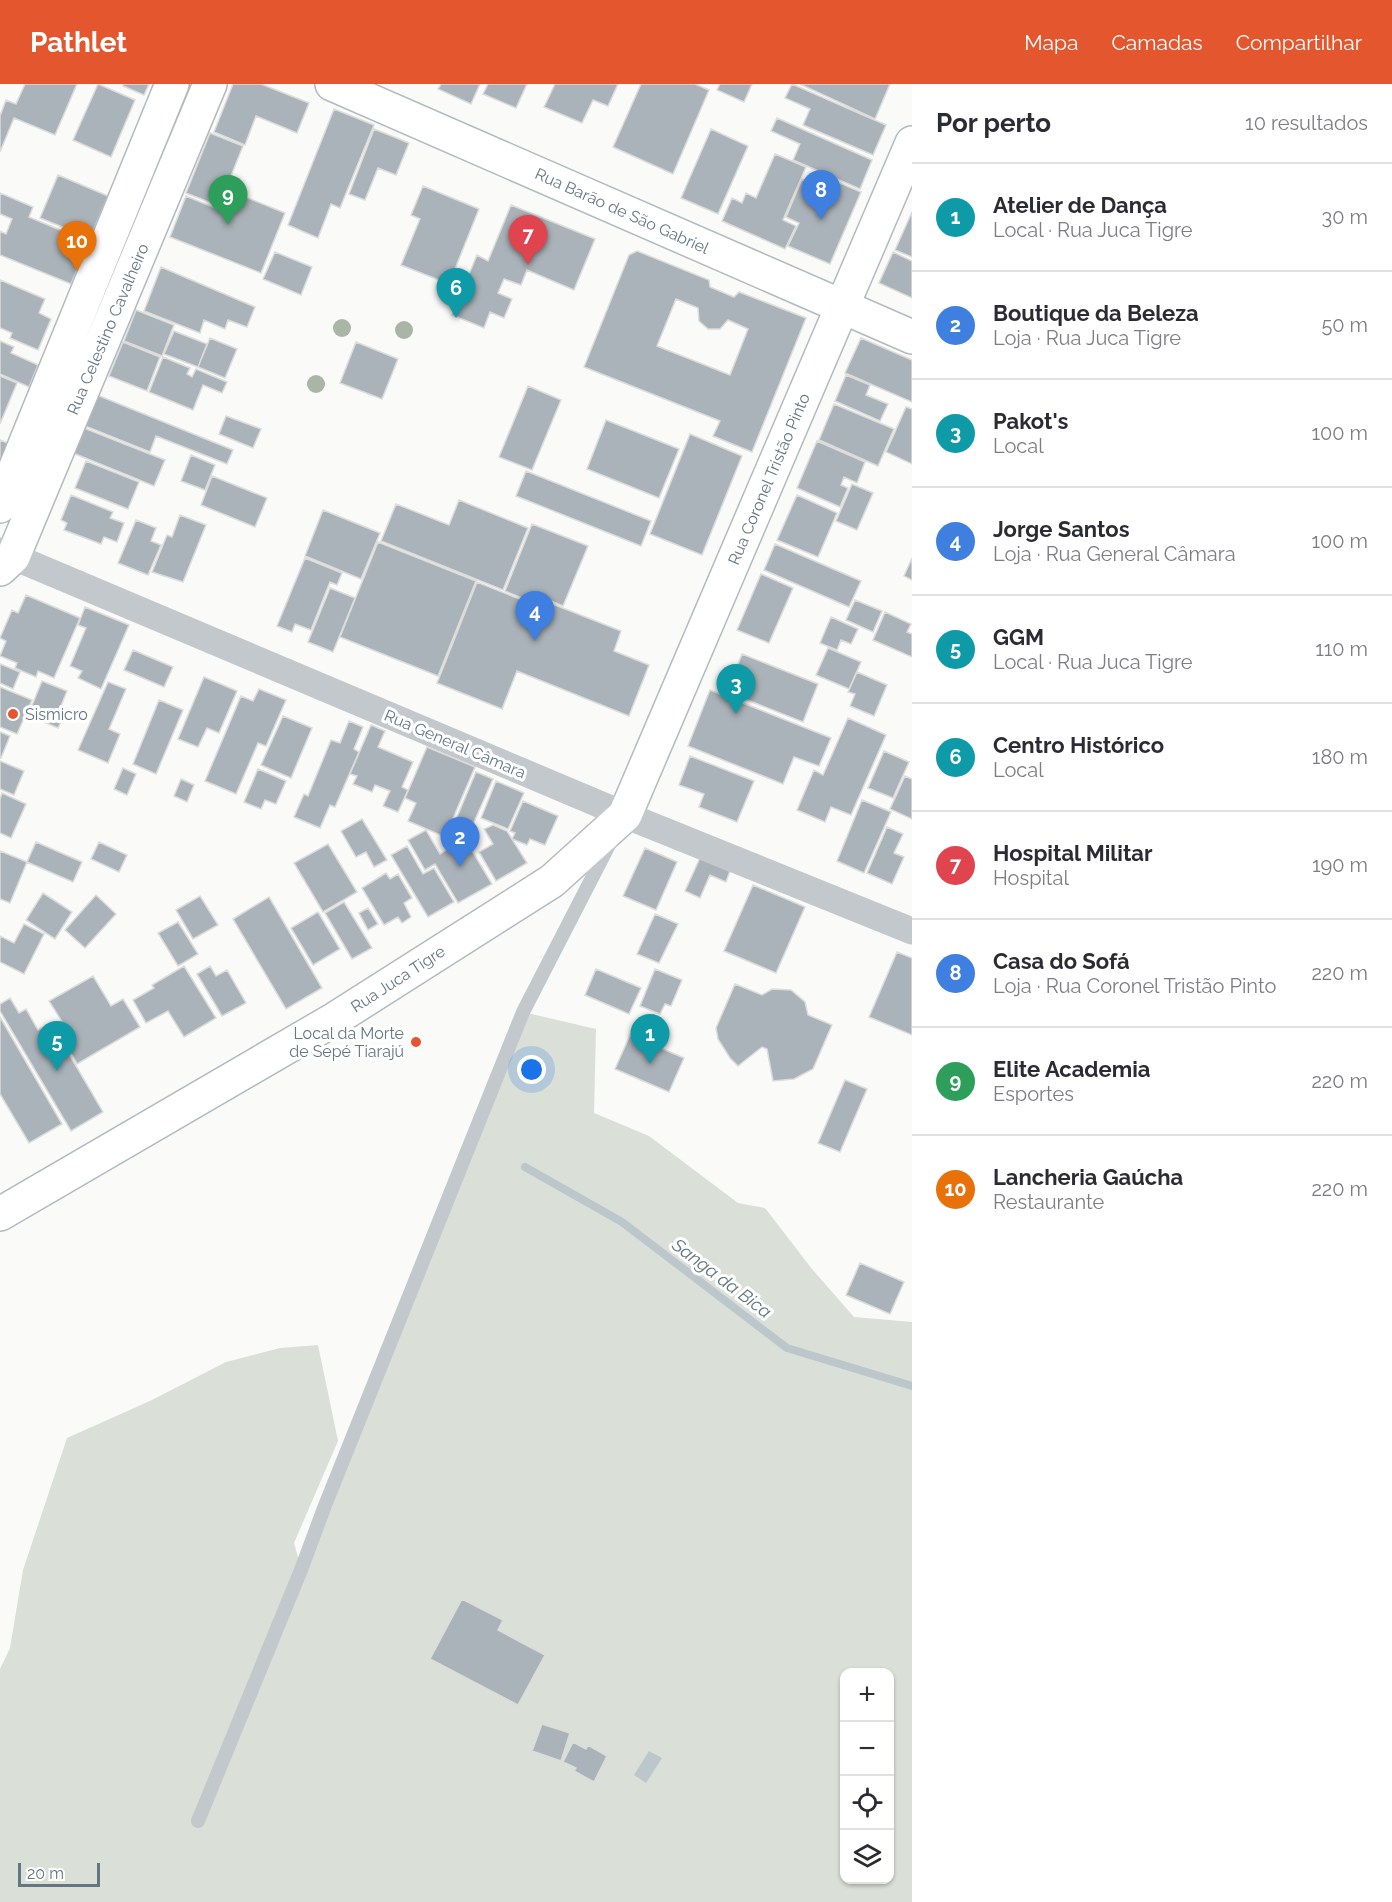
<!DOCTYPE html>
<html lang="pt">
<head>
<meta charset="utf-8">
<style>
	body { margin:0; font-family:Raleway,sans-serif; background:#f7f7f7; color:#2b2b33 }
	.controls { position:absolute; right:18px; bottom:18px; display:grid; overflow:hidden; border-radius:12px; box-shadow:0 2px 4px #0004 }
	.controls button { width:54px; height:54px; display:grid; place-items:center; padding:0; border:0; border-bottom:2px solid #e1e1e2; background:#fff; color:#2b2b33; font:30px sans-serif }
	.scale { position:absolute; left:18px; bottom:15px; width:82px; box-sizing:border-box; padding-left:6px; border:3px solid #657683; border-top:0; font-size:16px; line-height:21px; white-space:nowrap; color:#657683; -webkit-text-stroke:4px #fff; paint-order:stroke }
	.you { position:absolute; left:532px; top:986px; width:21px; height:21px; margin:-15px; border:4px solid #fff; border-radius:50%; background:#1a73e8; box-shadow:0 0 0 9px #1a73e833 }
	.badge { display:grid; place-items:center; width:39px; height:39px; border-radius:50%; background:#e4572e; color:#fff; font-size:20px; font-weight:700 }
	.pin { position:absolute; translate:-50% -50px; filter:drop-shadow(0 2px 3px #0008) }
	.pin::after { content:''; position:absolute; top:32px; width:21px; height:18px; background:inherit; clip-path:polygon(0 0,100% 0,50% 100%) }
	.list { margin:0; padding:0; list-style:none }
	h2 { display:flex; justify-content:space-between; align-items:center; height:78px; margin:0; padding:0 24px; font-size:26px }
	h2 small { font-size:20px; font-weight:400; color:#7c7c81 }
	.list li { display:grid; grid-template-columns:39px 1fr auto; gap:18px; align-items:center; box-sizing:border-box; height:108px; padding:0 24px; border-top:2px solid #e1e1e2 }
	.list b { display:block; font-size:22px; white-space:nowrap }
	.list p { margin:0; font-size:20px; white-space:nowrap; color:#7c7c81 }
	.list em { font-size:20px; font-style:normal; color:#7c7c81 }
	.icon { flex:none; width:33px; height:33px; fill:none; stroke:currentColor; stroke-width:2; stroke-linecap:round; stroke-linejoin:round }
	.map { position:relative; flex:none; width:912px; height:1818px; overflow:hidden }
	header { display:flex; align-items:center; gap:36px; box-sizing:border-box; height:84px; padding:0 30px; background:#e4572e; color:#fff }
	header strong { font-size:28px }
	nav { display:flex; gap:33px; margin-inline-start:auto; font-size:21px }
	main { display:flex }
	aside { flex:1; background:#fff }
	.map>svg:first-child { display:block }
</style>
</head>
<body>
<header>
<strong>Pathlet</strong>
<nav><a>Mapa</a><a>Camadas</a><a>Compartilhar</a></nav>
</header>
<main>
<div class="map">
<svg width="912" height="1818" viewBox="0 0 912 1818">
	<rect width="100%" height="100%" fill="#fafaf8"/>
	<path fill="#dadfd7" fill-rule="evenodd" d="M523,928L596,945L594,1029L649,1052L738,1119L765,1124L812,1185L854,1233L912,1238V1818H0V1585L10,1564L23,1486L67,1354L152,1316L226,1278L280,1264L318,1261L338,1357L294,1459L301,1484ZM844,1588H890V1796H844Z"/>
	<path fill="#bbc7cb" d="M649,1667L662,1674L646,1699L634,1691Z"/>
	<g fill="none" stroke-linecap="round" stroke-linejoin="round">
		<path stroke="#bbc7cb" stroke-width="8" d="M525,1083L622,1138L787,1264L912,1302"/>
	</g>
	<path fill="#aab3b9" stroke="#dcdcda" stroke-width="1.5" fill-rule="evenodd" d="M25,0H77L55,51L14,34L0,68V32L6,16L16,20Z
		M98,0L135,16L111,73L73,56Z
		M123,0H149L144,11L123,2Z
		M233,0H261L309,19L297,49L256,32L245,61L214,48Z
		M441,0H480L471,20L438,5Z
		M488,0H527L516,24L483,10Z
		M555,0H618L608,22L593,16L582,39L544,23Z
		M641,0H695L709,6L673,90L613,63Z
		M720,0H752L744,18L717,6Z
		M792,0L886,41L873,71L803,41L810,25L785,14Z
		M800,0H890L875,35Z
		M334,25L374,41L340,124L331,120L318,154L288,141Z
		M777,34L872,76L860,105L793,76L800,60L771,47Z
		M374,45L409,59L396,91L378,84L365,116L349,110Z
		M711,45L748,62L718,130L681,114Z
		M210,49L243,62L219,122L186,109Z
		M775,70L806,83L783,136L796,142L785,165L722,137L732,114L742,119L746,109L756,114Z
		M58,91L108,112L90,154L40,134Z
		M826,93L861,108L830,180L788,162L799,139L786,133L802,95L821,103Z
		M423,102L479,125L449,200L401,181L420,135L411,131Z
		M228,106L285,129L261,189L170,153L186,112L220,126Z
		M0,109L33,123L29,133L89,158L71,200L0,171V147L6,150L12,135L0,130Z
		M511,121L595,155L574,206L527,186L521,201L504,195L498,209L512,215L504,234L490,228L484,244L452,231L477,171L488,177Z
		M912,128V173L895,166Z
		M637,167L709,196L710,203L734,213L739,208L806,234L752,368L713,352L720,337L584,283L629,171ZM676,215L698,224L699,237L708,245H720L728,236L748,245L730,291L657,262Z
		M275,168L312,183L301,211L263,195Z
		M893,168L912,177V214L879,199Z
		M161,183L255,223L247,243L228,236L225,245L204,236L200,249L144,227Z
		M0,196L45,215L39,229L51,235L38,266L10,254L12,249L0,244Z
		M136,226L174,241L162,272L124,257Z
		M174,247L207,260L198,283L164,270Z
		M210,254L237,265L225,294L198,283Z
		M861,254L912,276V318L845,289Z
		M0,257L14,263L11,269L38,281L29,303L0,290Z
		M123,258L160,273L147,307L109,292Z
		M356,258L398,275L382,315L340,299Z
		M163,273L190,284L187,290L192,293L196,285L227,298L222,309L203,301L193,326L149,308Z
		M846,291L870,301L866,311L888,320L880,337L835,317Z
		M0,292L17,299L0,340Z
		M528,302L561,316L532,386L499,373Z
		M97,311L233,366L227,380L156,352L150,368L85,342Z
		M834,320L894,345L878,382L819,356Z
		M906,323L912,325V380L886,368Z
		M226,332L261,345L253,364L219,350Z
		M606,336L679,365L659,414L587,385Z
		M84,344L165,376L154,402L73,369Z
		M690,350L742,372L702,471L650,450Z
		M0,356L12,361L0,389Z
		M817,357L865,378L857,399L844,393L841,401L848,404L840,423L797,404Z
		M191,371L215,381L205,406L181,397Z
		M86,377L139,398L128,425L75,404Z
		M526,387L651,437L641,462L516,412Z
		M212,392L267,414L255,443L201,421Z
		M852,400L873,409L857,446L836,437Z
		M71,411L113,428L110,434L124,439L117,458L104,453L101,460L64,446L67,439L61,436Z
		M797,411L837,429L818,473L777,456Z
		M459,416L528,444L503,506L381,457L396,420L449,441Z
		M323,426L380,449L361,495L305,472Z
		M180,431L206,441L183,498L152,488L167,451L172,453Z
		M136,436L156,444L151,457L161,461L148,491L118,479Z
		M532,440L588,462L563,522L549,516L546,524L505,507Z
		M378,458L476,497L438,592L340,553Z
		M775,460L861,497L849,523L764,486Z
		M305,474L342,489L337,501L330,498L311,546L295,540L292,548L277,542Z
		M912,474V496L904,492Z
		M761,490L793,504L769,559L737,546Z
		M477,498L547,526L550,519L621,547L614,567L649,581L629,632L517,587L502,625L437,599Z
		M330,504L355,514L333,568L308,558Z
		M26,511L80,534L54,594L38,587L36,593L15,584L17,579L0,572L6,557L0,554L12,526L18,529Z
		M855,516L882,527L873,548L846,536Z
		M85,523L129,541L101,605L78,594L82,587L70,582L86,544L78,541Z
		M885,528L911,540L907,548L912,550V573L873,556Z
		M831,533L858,545L851,560L841,556L837,566L820,559Z
		M828,564L861,578L849,605L816,591Z
		M133,566L173,583L164,603L124,586Z
		M742,570L818,600L803,638L727,608Z
		M0,580L20,588L13,605L0,599Z
		M857,588L887,601L874,632L850,622L855,610L848,608Z
		M204,593L237,607L219,649L207,644L198,663L178,655Z
		M42,597L67,607L59,627L65,629L58,644L28,631Z
		M108,598L126,605L109,645L120,650L108,679L78,666Z
		M0,603L32,616L17,650L0,643Z
		M259,605L286,616L266,662L258,659L236,710L205,697L241,612L253,617Z
		M710,606L831,654L819,682L794,673L783,700L688,662Z
		M159,616L183,626L156,690L133,680Z
		M283,632L312,644L291,694L261,681Z
		M848,634L886,651L851,731L831,723L825,738L797,726L814,686L823,691Z
		M349,637L363,643L354,665L359,668L335,723L330,721L320,744L294,733L304,710L308,712L331,656L340,659Z
		M371,641L385,647L378,663L413,678L402,703L408,706L398,728L383,722L390,707L375,701L372,708L353,700L357,692L350,690Z
		M0,648L10,652L1,674H0Z
		M427,663L475,683L445,753L408,737L416,719L405,714Z
		M884,667L909,678L893,714L868,704Z
		M690,672L754,697L737,738L699,723L704,710L679,701Z
		M0,677L24,687L14,711L0,705Z
		M123,684L136,690L127,711L114,705Z
		M258,685L286,697L276,720L265,716L261,725L244,718Z
		M476,688L493,695L467,754L451,747Z
		M905,692L912,695V735L890,725Z
		M181,695L194,701L187,718L174,712Z
		M496,697L524,709L508,745L481,734Z
		M2,709L26,720L11,754L0,749V715Z
		M862,716L891,728L864,789L837,777Z
		M523,717L558,732L545,761L530,755L527,761L512,755L515,749L510,747Z
		M362,735L387,776L374,783L366,768L356,773L341,747Z
		M493,741L507,747L527,779L496,797L479,768L493,760L484,745Z
		M887,743L903,750L894,769L904,773L892,800L867,789Z
		M426,746L440,770L465,755L492,800L458,819L435,780L425,786L408,756Z
		M36,758L82,778L73,798L27,778Z
		M99,758L127,771L119,788L91,775Z
		M328,760L357,808L323,828L294,779Z
		M407,762L423,790L434,784L454,818L428,833L391,771Z
		M645,764L677,778L656,826L623,812Z
		M0,767L27,778L10,819L0,815Z
		M700,774L730,787L726,798L710,791L700,814L685,807Z
		M386,789L390,795L398,790L412,814L404,819L411,833L402,839L398,833L384,841L362,804Z
		M753,801L805,823L776,889L724,867Z
		M43,809L72,828L55,855L26,836Z
		M96,811L116,830L85,864L65,846Z
		M200,812L218,841L193,855L176,826Z
		M269,813L322,904L286,925L233,835Z
		M344,818L372,864L352,875L325,829Z
		M368,824L378,840L368,846L359,829Z
		M318,828L340,865L313,881L291,844Z
		M655,830L678,840L659,879L637,870Z
		M178,838L198,870L178,882L158,849Z
		M24,840L44,850L24,890L0,878V852L14,859Z
		M897,868L912,874V951L869,933Z
		M184,882L216,934L184,953L168,927L146,939L133,916L154,904L152,901Z
		M210,882L216,892L227,886L246,919L222,932L197,890Z
		M596,885L641,904L629,930L585,911Z
		M655,885L682,896L671,922L665,920L660,930L640,922Z
		M93,892L111,922L123,915L140,943L77,980L61,951L68,947L49,917Z
		M735,900L762,911L772,905L791,906L805,918L808,931L832,941L813,985L794,995L773,997L767,965L762,963L738,982L730,974L718,955L716,944Z
		M10,914L19,929L26,925L38,946L51,939L103,1028L71,1047L0,927V920Z
		M0,933L62,1040L29,1059L0,1010Z
		M630,951L684,974L669,1008L615,985Z
		M845,996L867,1005L840,1068L818,1059Z
		M860,1179L904,1198L890,1230L846,1211Z
		M462,1515L503,1536L498,1546L545,1571L518,1621L430,1575Z
		M542,1640L570,1649L561,1677L532,1667Z
		M573,1658L586,1665L588,1661L607,1672L594,1698L574,1687L576,1684L563,1678Z"/>
	<g fill="none" stroke-linecap="round" stroke-linejoin="round">
		<defs>
			<path id="secondary" d="M332,0L912,253
				M0,422L172,0
				M0,485L13,473L210,0
				M0,1130L335,935L552,797L625,731L912,59"/>
		</defs>
		<use href="#secondary" stroke="#b3babf" stroke-width="36"/>
		<path stroke="#c3c8cc" stroke-width="14" d="M198,1737L301,1486L324,1424L523,928L610,759"/>
		<path stroke="#c3c8cc" stroke-width="27" d="M0,467L625,731L912,847"/>
		<use href="#secondary" stroke="#fff" stroke-width="33"/>
	</g>
	<g fill="#aab4a7">
		<circle cx="342" cy="244" r="9"/>
		<circle cx="404" cy="246" r="9"/>
		<circle cx="316" cy="300" r="9"/>
	</g>
	<g fill="#e4572e" stroke="#fff" stroke-width="2">
		<circle cx="13" cy="630" r="6"/>
		<circle cx="416" cy="958" r="6"/>
	</g>
	<g text-anchor="middle" dominant-baseline="central" stroke-width="6" stroke-linejoin="round" paint-order="stroke">
		<g font-size="16" fill="#657683" stroke="#fff">
			<text transform="translate(622 127) rotate(24)">Rua Barão de São Gabriel</text>
			<text transform="translate(108 245) rotate(-67)">Rua Celestino Cavalheiro</text>
			<text transform="translate(769 395) rotate(-67)">Rua Coronel Tristão Pinto</text>
			<text transform="translate(455 660) rotate(23)">Rua General Câmara</text>
			<text transform="translate(398 895) rotate(-33)">Rua Juca Tigre</text>
		</g>
		<g font-size="16" fill="#657683" stroke="#fff" text-anchor="start">
			<text x="25" y="630">Sismicro</text>
			<text x="404" y="949" text-anchor="end">Local da Morte<tspan x="404" dy="18">de Sepé Tiarajú</tspan></text>
		</g>
		<g font-size="18" font-style="italic" fill="#60757c" stroke="#fff">
			<text transform="translate(722 1194) rotate(37)">Sanga da Bica</text>
		</g>
	</g>
</svg>
<div class="controls">
<button>+</button>
<button>−</button>
<button><svg class="icon" aria-label="locate" viewBox="0 0 24 24"><circle cx="12" cy="12" r="6"/><path d="M12 2v4M12 18v4M2 12h4M18 12h4"/></svg></button>
<button><svg class="icon" aria-label="layers" viewBox="0 0 24 24"><path d="M12 4l9 5-9 5-9-5zM3 14l9 5 9-5"/></svg></button>
</div>
<div class="scale">20 m</div>
<div class="you"></div>
<div class="pin badge" style="left:650px;top:980px;background:#0f9aa8">1</div>
<div class="pin badge" style="left:460px;top:783px;background:#3f7fe0">2</div>
<div class="pin badge" style="left:736px;top:630px;background:#0f9aa8">3</div>
<div class="pin badge" style="left:535px;top:557px;background:#3f7fe0">4</div>
<div class="pin badge" style="left:57px;top:987px;background:#0f9aa8">5</div>
<div class="pin badge" style="left:456px;top:234px;background:#0f9aa8">6</div>
<div class="pin badge" style="left:528px;top:181px;background:#e0444e">7</div>
<div class="pin badge" style="left:821px;top:136px;background:#3f7fe0">8</div>
<div class="pin badge" style="left:228px;top:141px;background:#2e9e5b">9</div>
<div class="pin badge" style="left:77px;top:187px;background:#e8710a">10</div>
</div>
<aside>
<h2>Por perto<small>10 resultados</small></h2>
<ul class="list">
<li><span class="badge" style="background:#0f9aa8">1</span><div><b>Atelier de Dança</b><p>Local · Rua Juca Tigre</p></div><em>30 m</em></li>
<li><span class="badge" style="background:#3f7fe0">2</span><div><b>Boutique da Beleza</b><p>Loja · Rua Juca Tigre</p></div><em>50 m</em></li>
<li><span class="badge" style="background:#0f9aa8">3</span><div><b>Pakot's</b><p>Local</p></div><em>100 m</em></li>
<li><span class="badge" style="background:#3f7fe0">4</span><div><b>Jorge Santos</b><p>Loja · Rua General Câmara</p></div><em>100 m</em></li>
<li><span class="badge" style="background:#0f9aa8">5</span><div><b>GGM</b><p>Local · Rua Juca Tigre</p></div><em>110 m</em></li>
<li><span class="badge" style="background:#0f9aa8">6</span><div><b>Centro Histórico</b><p>Local</p></div><em>180 m</em></li>
<li><span class="badge" style="background:#e0444e">7</span><div><b>Hospital Militar</b><p>Hospital</p></div><em>190 m</em></li>
<li><span class="badge" style="background:#3f7fe0">8</span><div><b>Casa do Sofá</b><p>Loja · Rua Coronel Tristão Pinto</p></div><em>220 m</em></li>
<li><span class="badge" style="background:#2e9e5b">9</span><div><b>Elite Academia</b><p>Esportes</p></div><em>220 m</em></li>
<li><span class="badge" style="background:#e8710a">10</span><div><b>Lancheria Gaúcha</b><p>Restaurante</p></div><em>220 m</em></li>
</ul>
</aside>
</main>
</body>
</html>
